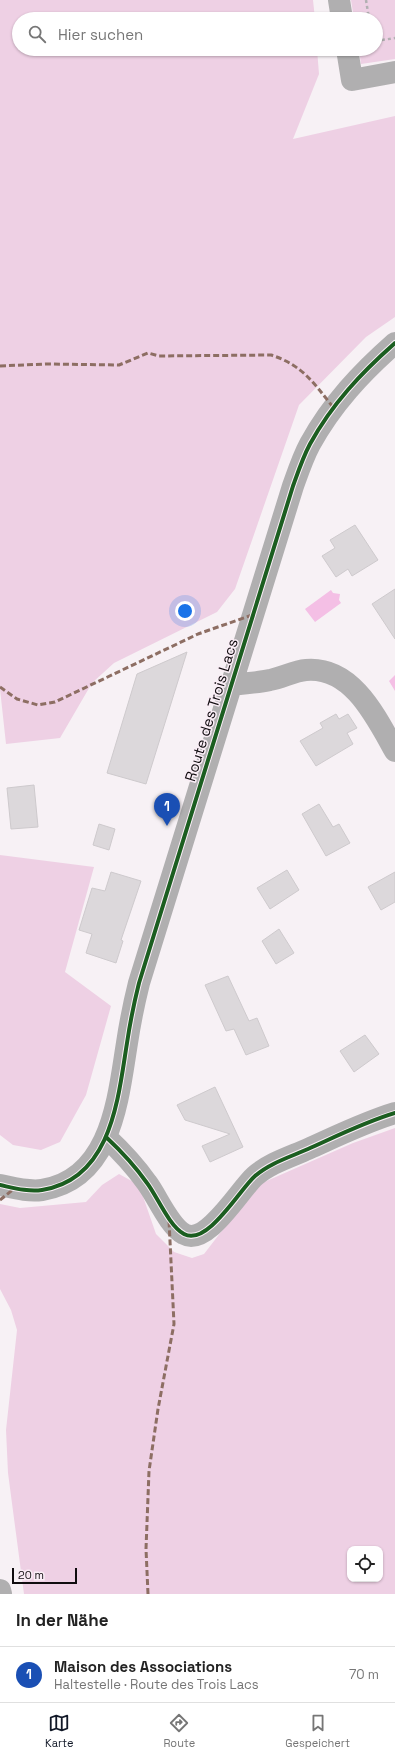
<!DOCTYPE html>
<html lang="de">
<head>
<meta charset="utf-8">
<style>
	body { margin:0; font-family:"Space Grotesk",sans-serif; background:#f2f2f2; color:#222 }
	.controls { position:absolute; right:12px; bottom:12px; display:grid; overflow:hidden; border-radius:8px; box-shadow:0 1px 3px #0004 }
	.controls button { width:36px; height:36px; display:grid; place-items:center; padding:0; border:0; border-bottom:1px solid #e0e0e0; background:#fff; color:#222; font:20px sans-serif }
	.scale { position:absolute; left:12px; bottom:10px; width:65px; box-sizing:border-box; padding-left:4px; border:2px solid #100c0f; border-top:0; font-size:11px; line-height:14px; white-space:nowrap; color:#100c0f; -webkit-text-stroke:3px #faeef6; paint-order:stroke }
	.you { position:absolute; left:185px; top:611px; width:14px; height:14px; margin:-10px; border:3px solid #fff; border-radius:50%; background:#1a73e8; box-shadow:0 0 0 6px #1a73e833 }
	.badge { display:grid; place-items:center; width:26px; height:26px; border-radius:50%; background:#111827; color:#fff; font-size:13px; font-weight:700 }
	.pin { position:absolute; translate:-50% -33px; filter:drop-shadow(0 1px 2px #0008) }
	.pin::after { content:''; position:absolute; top:21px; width:14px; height:12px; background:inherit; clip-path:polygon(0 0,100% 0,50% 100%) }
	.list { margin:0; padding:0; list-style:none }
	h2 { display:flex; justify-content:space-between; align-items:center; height:52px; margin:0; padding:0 16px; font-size:17px }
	h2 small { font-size:13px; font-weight:400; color:#767676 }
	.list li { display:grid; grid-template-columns:26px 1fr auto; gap:12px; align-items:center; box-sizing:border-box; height:56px; padding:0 16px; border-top:1px solid #e0e0e0 }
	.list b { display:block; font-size:15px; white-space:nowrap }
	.list p { margin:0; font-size:13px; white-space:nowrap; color:#767676 }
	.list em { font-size:13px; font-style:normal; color:#767676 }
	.icon { flex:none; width:22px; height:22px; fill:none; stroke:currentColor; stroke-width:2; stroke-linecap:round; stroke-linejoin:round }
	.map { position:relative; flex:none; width:395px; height:1594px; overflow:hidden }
	.search { position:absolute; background:#fff; box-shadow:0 1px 3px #0004; left:12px; right:12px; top:12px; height:44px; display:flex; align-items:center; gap:10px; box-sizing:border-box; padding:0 14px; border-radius:22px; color:#767676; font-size:15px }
	.sheet { height:108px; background:#fff }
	nav { display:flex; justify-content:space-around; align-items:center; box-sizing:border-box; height:56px; border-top:1px solid #e0e0e0; background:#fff; font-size:11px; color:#767676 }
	nav a { display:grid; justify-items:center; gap:2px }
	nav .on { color:#111827 }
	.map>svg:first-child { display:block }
</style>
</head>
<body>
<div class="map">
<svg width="395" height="1594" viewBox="0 0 395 1594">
	<rect width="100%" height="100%" fill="#f7f1f5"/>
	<path fill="#eed0e4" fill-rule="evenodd" d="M0,0H313L315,19H19V49H317L319,74L293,139L395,116V317L366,337L299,405L235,589L217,612L114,663L92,683L60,738L6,744L0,689Z
		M351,0H395V59L361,64L359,49H376V19H354Z
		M0,855L94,867L65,972L111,1006L86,1095L60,1142L41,1150L13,1145L0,1135Z
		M395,1128V1594H24L8,1473L6,1430L17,1330L11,1310L0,1289V1204L20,1208L86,1202L102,1185L119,1174L139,1185L156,1234L174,1252L192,1258L204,1254L248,1197L262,1183L353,1143ZM350,1549H380V1579H350Z"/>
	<path fill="#f4bfe5" d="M331,590L333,593L340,594L339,600L341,603L315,622L305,609Z
		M395,675V691L389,681Z"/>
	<path fill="#dcd8db" stroke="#cecacd" d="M355,525L378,560L352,576L348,569L336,577L322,556L335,548L330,540Z
		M395,589V639L372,604Z
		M187,652L146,784L107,773L137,674Z
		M336,714L339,719L348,714L357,728L347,733L353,744L316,766L300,741L323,728L320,723Z
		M34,785L38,827L11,829L7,788Z
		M319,804L333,827L339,824L350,843L326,856L302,814Z
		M99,824L115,829L109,850L93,845Z
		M287,870L299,890L270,909L257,888Z
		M111,872L141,881L121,940L123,941L116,963L86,953L92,934L79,930L92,888L105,891Z
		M395,872V902L381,910L368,887Z
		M279,929L294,953L276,964L262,941Z
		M228,976L249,1021L257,1018L269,1046L246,1055L234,1029L226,1031L205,985Z
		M365,1035L379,1054L354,1072L340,1051Z
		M215,1087L243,1147L210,1162L202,1146L230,1134L185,1120L177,1105Z"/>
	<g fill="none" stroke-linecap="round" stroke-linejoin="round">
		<path stroke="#b2b0b2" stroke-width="2.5" stroke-dasharray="3 3" stroke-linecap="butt" d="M366,0L369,19
			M376,41L395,38"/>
		<path stroke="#b0afb0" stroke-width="22" d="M339,0L342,19
			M347,49L352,80L395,72
			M231,685C244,683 257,683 270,680C282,678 294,671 306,670C352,666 376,717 395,751
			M106,1137C121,1151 135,1166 147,1183C157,1196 169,1226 184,1234C207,1247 240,1189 255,1176C270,1163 290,1157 308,1149C337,1136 365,1122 395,1113
			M0,1185C14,1188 28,1192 42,1190C112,1179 118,1098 127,1043C130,1023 134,1003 139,983L293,486C298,472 303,457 310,444C332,404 361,373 395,343
			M0,1590L1,1594"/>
		<path stroke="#8d6e63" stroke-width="3" stroke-dasharray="6 3" stroke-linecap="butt" d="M0,366L46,364L119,365L148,353L159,356L271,355C302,365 313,382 333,407
			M0,687L17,699L38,705L55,702L198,634L252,615
			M0,1200L15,1188
			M148,1594L146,1549L149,1471L158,1409L174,1324L169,1220"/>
		<defs>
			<path id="cycleway" d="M106,1137C121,1151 135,1166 147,1183C157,1196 169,1226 184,1234C207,1247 240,1189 255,1176C270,1163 290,1157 308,1149C337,1136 365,1122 395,1113
				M0,1185C14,1188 28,1192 42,1190C112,1179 118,1098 127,1043C130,1023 134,1003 139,983L293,486C298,472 303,457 310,444C332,404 361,373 395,343"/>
		</defs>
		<use href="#cycleway" stroke="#faeef6" stroke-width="6"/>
		<use href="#cycleway" stroke="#1b5e20" stroke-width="4"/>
	</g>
	<g text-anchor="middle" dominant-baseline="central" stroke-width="3" stroke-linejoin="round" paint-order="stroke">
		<g font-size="15" fill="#100c0f" stroke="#faeef6">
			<text transform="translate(211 710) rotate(-73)">Route des Trois Lacs</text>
		</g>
	</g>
</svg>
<div class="controls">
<button><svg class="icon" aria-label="locate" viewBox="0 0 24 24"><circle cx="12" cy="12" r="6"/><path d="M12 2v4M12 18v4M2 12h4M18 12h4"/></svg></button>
</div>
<div class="scale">20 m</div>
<div class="you"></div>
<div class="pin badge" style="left:167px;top:826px;background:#1a4fb4">1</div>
<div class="search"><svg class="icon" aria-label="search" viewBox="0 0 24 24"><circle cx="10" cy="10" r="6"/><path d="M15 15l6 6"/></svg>Hier suchen</div>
</div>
<section class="sheet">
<h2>In der Nähe<small></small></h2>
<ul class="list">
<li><span class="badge" style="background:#1a4fb4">1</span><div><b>Maison des Associations</b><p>Haltestelle · Route des Trois Lacs</p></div><em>70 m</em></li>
</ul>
</section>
<nav>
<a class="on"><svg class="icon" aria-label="map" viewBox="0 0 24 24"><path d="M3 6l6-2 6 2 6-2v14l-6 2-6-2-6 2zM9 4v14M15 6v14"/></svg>Karte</a>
<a><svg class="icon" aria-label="directions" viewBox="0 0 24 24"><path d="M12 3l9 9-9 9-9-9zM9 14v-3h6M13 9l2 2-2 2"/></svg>Route</a>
<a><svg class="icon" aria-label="saved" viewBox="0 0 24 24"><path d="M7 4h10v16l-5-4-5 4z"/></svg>Gespeichert</a>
</nav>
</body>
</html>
